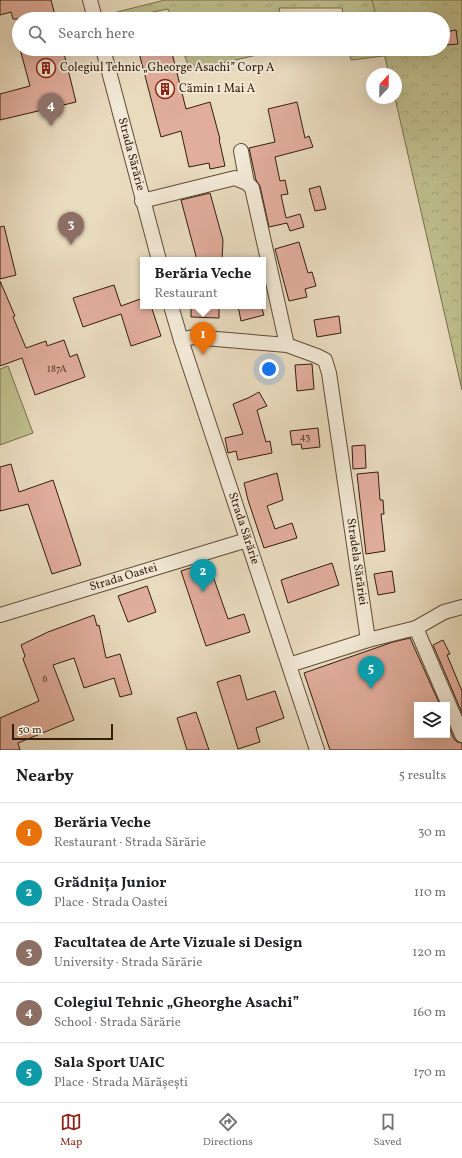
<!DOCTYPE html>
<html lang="en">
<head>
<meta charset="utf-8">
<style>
	body { margin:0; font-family:Vollkorn,serif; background:#f6f6f6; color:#202124 }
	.controls { position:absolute; right:12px; bottom:12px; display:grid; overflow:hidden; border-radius:0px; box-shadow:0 4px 16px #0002 }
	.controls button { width:36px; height:36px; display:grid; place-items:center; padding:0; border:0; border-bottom:1px solid #e0e0e0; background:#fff; color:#202124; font:20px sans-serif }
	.compass { position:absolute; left:366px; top:68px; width:36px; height:36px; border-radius:50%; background:#fff; box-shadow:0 4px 16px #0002; rotate:22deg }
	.scale { position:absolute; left:12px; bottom:10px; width:101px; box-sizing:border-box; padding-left:4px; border:2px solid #331d0b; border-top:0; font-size:11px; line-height:14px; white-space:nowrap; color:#331d0b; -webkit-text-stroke:3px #f1e8d5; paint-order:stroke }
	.you { position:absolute; left:269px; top:369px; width:14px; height:14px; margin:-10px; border:3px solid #fff; border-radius:50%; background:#1a73e8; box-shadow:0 0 0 6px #1a73e833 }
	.badge { display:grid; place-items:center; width:26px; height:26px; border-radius:50%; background:#8f2418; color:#fff; font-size:13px; font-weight:700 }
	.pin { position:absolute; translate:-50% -33px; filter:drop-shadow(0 1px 2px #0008) }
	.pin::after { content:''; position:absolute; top:21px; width:14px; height:12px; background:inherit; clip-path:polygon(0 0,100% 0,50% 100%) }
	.popup { position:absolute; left:140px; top:257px; width:126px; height:52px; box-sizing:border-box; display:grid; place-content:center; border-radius:0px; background:#fff; filter:drop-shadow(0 1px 3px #0005); font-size:13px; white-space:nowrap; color:#757577 }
	.popup b { font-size:15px; color:#202124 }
	.popup::after { content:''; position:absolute; left:50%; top:100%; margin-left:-8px; border:8px solid transparent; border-top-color:#fff }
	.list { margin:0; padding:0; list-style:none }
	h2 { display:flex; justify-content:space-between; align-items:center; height:52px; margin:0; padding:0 16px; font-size:17px }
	h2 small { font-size:13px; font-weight:400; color:#757577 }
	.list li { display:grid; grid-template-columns:26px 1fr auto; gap:12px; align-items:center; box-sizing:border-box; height:60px; padding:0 16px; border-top:1px solid #e0e0e0 }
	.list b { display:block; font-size:15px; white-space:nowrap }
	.list p { margin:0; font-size:13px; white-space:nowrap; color:#757577 }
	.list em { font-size:13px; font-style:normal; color:#757577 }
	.icon { flex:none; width:22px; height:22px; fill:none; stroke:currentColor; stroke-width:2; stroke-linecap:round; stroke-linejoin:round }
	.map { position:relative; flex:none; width:462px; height:750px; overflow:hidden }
	.search { position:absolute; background:#fff; box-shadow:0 4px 16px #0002; left:12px; right:12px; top:12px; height:44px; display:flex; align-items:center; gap:10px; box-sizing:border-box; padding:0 14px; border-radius:22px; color:#757577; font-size:15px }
	.sheet { height:352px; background:#fff }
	nav { display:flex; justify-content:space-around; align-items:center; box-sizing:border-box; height:56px; border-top:1px solid #e0e0e0; background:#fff; font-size:11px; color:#757577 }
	nav a { display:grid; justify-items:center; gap:2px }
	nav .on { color:#8f2418 }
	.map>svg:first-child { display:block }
</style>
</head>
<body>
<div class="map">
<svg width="462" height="750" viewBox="0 0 462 750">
	<defs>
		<pattern id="grass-tufts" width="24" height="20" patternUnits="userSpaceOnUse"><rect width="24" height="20" fill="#bebe8c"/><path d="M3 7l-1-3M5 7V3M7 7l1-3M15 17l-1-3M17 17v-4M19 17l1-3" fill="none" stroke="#a4a377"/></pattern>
		<pattern id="forest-crowns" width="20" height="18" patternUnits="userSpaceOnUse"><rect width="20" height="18" fill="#bebe8c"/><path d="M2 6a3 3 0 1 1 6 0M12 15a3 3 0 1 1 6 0" fill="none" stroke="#a4a377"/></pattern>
	</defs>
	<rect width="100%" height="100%" fill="#e9dbbe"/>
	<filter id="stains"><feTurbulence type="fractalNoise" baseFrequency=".005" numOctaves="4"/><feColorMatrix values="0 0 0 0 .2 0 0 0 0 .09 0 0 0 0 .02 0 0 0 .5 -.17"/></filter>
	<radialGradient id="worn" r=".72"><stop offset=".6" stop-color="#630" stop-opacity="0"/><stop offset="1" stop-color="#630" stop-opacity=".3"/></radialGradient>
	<path fill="url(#grass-tufts)" stroke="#786e4c" d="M165,0H394L396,19H344L342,8H279L281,19H172L168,9L118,19L117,12Z
		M182,49H284L190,70Z
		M349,49H399L400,54L351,60Z"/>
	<path fill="url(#forest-crowns)" stroke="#786e4c" d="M372,0H462V390L395,98H396V74H389L383,49H443V19H377Z"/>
	<path fill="#bebe8c" stroke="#786e4c" d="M8,366L33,433L0,445V369Z"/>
	<path fill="#e1ad9c" stroke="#331d0b" d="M0,0H51L56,19H13L11,12L0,15Z
		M456,30L458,44L447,45L446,32Z
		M20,49H63L76,102L0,120V94L30,86Z
		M138,49H171L186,109L210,102L220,139H219L225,166L210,169L209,163L189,167L181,131L161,137Z
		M297,102L305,138L309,136L313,147L275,157L280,181L285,180L288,194L281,195L286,218L300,214L304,227L290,231L287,223L269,227L260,186L256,180L249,148L275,142L268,109Z
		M320,186L326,209L315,211L309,189Z
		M210,193L223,240L222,260H197L181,200Z
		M4,226L16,275L0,279V227Z
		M299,242L308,273L312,272L316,286L305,289L307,297L289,301L275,249Z
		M0,281L15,316L13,317L26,348L46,341L47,346L64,340L70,357L77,354L85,377L35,395L22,358L0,366Z
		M114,285L121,306L143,298V306H151L161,336L131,346L121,314L83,327L73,298Z
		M191,306H219V318L191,317Z
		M238,306H261L264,315L241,321Z
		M339,316L341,333L317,337L314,320Z
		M312,364L314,389L297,391L295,365Z
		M259,392L267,406L257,410L266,442L270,441L272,453L238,460L236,451L228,453L225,438L243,434L233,404L248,398Z
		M318,428L320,447L302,449L301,444L292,445L290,431Z
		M365,445L366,468L353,469L352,446Z
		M11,464L19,492L53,480L81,565L52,574L28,504L0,511V467Z
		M378,472L380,500H383L384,514H381L385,551L366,554L357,474Z
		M277,473L283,500L267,506L275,529L292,523L297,538L264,548L248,500L244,483Z
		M208,562L228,619L244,614L250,632L206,646L181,571Z
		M332,563L339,585L288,603L281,580Z
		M392,571L395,592L378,595L374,574Z
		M147,586L156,612L128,622L118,596Z
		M94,615L97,626L99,625L106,658L120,654L132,694L120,697L114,678L84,688L74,658L53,665L74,720L18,743L20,750H0V718L39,701L23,659L25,656L21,645L48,632Z
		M410,638L440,705H417V735H447V722L454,739L457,742L462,743V750H330L304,673L393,642Z
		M443,640L450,654L447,655L462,691V713L433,645Z
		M240,675L247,700L275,691L284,718L256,728L260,742L238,749L217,682Z
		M196,712L209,750H187L177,718Z"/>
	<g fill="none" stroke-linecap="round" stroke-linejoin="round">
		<defs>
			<g id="minor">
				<path d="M90,0L95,19"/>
				<path id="s1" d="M103,49L159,260"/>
				<path d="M241,151L247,183"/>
				<path id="s2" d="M142,201L235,178L247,183L252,188L287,345L317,356L325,360L329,373L368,640L416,628L462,735"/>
				<path id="s3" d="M171,306L181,340L317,750"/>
				<path d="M181,340L193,337L287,345"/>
				<path id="s4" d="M0,615L247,540"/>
				<path d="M416,628L444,612L462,607"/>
				<path d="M289,665L368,640"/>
			</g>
		</defs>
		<use href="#minor" stroke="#604c38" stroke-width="16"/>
		<use href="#minor" stroke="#f1e8d5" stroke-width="14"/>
	</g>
	<defs>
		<symbol id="building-ring" viewBox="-11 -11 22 22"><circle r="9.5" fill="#f1e8d5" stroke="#8f2418" stroke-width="1.5"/><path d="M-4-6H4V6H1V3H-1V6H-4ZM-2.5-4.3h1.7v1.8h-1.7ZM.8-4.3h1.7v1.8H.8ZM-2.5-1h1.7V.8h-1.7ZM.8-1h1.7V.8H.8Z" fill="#8f2418"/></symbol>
	</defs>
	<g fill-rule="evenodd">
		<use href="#building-ring" x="35" y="57" width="22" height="22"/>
		<use href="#building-ring" x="154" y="78" width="22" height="22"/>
	</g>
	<g text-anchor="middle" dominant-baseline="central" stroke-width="4" stroke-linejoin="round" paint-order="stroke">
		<g font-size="10" fill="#5e412f">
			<text x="57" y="369">187A</text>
			<text x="305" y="437">43</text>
			<text x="45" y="679">6</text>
		</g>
		<g font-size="12" fill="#331d0b" stroke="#f1e8d5" text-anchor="start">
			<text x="60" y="68">Colegiul Tehnic „Gheorge Asachi” Corp A</text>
			<text x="179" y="89">Cămin 1 Mai A</text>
		</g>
		<g font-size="12" fill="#331d0b" stroke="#f1e8d5">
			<text stroke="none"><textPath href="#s1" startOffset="109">Strada Sărărie</textPath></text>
			<text stroke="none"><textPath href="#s3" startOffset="234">Strada Sărărie</textPath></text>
			<text stroke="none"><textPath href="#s2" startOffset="522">Stradela Sărăriei</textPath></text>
			<text stroke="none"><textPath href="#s4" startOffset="129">Strada Oastei</textPath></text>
		</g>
	</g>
	<rect width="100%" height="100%" filter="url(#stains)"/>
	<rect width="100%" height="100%" fill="url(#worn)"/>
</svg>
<div class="controls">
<button><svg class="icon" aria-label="layers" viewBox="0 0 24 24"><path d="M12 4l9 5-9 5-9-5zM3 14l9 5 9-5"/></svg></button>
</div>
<svg class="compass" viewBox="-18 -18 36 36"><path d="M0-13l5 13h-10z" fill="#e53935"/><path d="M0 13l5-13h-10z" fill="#757577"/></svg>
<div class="scale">50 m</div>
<div class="you"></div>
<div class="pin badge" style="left:203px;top:355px;background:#e8710a">1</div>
<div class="popup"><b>Berăria Veche</b>Restaurant</div>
<div class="pin badge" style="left:203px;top:592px;background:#0f9aa8">2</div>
<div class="pin badge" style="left:71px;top:245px;background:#8d6e63">3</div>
<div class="pin badge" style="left:51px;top:126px;background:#8d6e63">4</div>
<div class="pin badge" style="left:371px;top:689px;background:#0f9aa8">5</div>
<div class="search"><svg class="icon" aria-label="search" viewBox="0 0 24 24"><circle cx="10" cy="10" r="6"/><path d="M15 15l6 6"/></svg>Search here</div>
</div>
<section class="sheet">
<h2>Nearby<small>5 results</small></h2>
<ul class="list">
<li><span class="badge" style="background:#e8710a">1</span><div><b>Berăria Veche</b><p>Restaurant · Strada Sărărie</p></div><em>30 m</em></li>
<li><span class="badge" style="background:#0f9aa8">2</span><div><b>Grădnița Junior</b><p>Place · Strada Oastei</p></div><em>110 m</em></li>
<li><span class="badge" style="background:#8d6e63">3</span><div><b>Facultatea de Arte Vizuale si Design</b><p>University · Strada Sărărie</p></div><em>120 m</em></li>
<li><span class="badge" style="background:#8d6e63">4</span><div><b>Colegiul Tehnic „Gheorghe Asachi”</b><p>School · Strada Sărărie</p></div><em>160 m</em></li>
<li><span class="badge" style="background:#0f9aa8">5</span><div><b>Sala Sport UAIC</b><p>Place · Strada Mărășești</p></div><em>170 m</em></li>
</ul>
</section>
<nav>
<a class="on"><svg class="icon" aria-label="map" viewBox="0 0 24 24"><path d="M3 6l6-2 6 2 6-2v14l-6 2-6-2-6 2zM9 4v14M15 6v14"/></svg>Map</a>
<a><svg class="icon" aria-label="directions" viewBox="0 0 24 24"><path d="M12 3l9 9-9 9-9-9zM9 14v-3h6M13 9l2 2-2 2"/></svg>Directions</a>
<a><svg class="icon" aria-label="saved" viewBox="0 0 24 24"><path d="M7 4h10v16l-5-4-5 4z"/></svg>Saved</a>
</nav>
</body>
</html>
